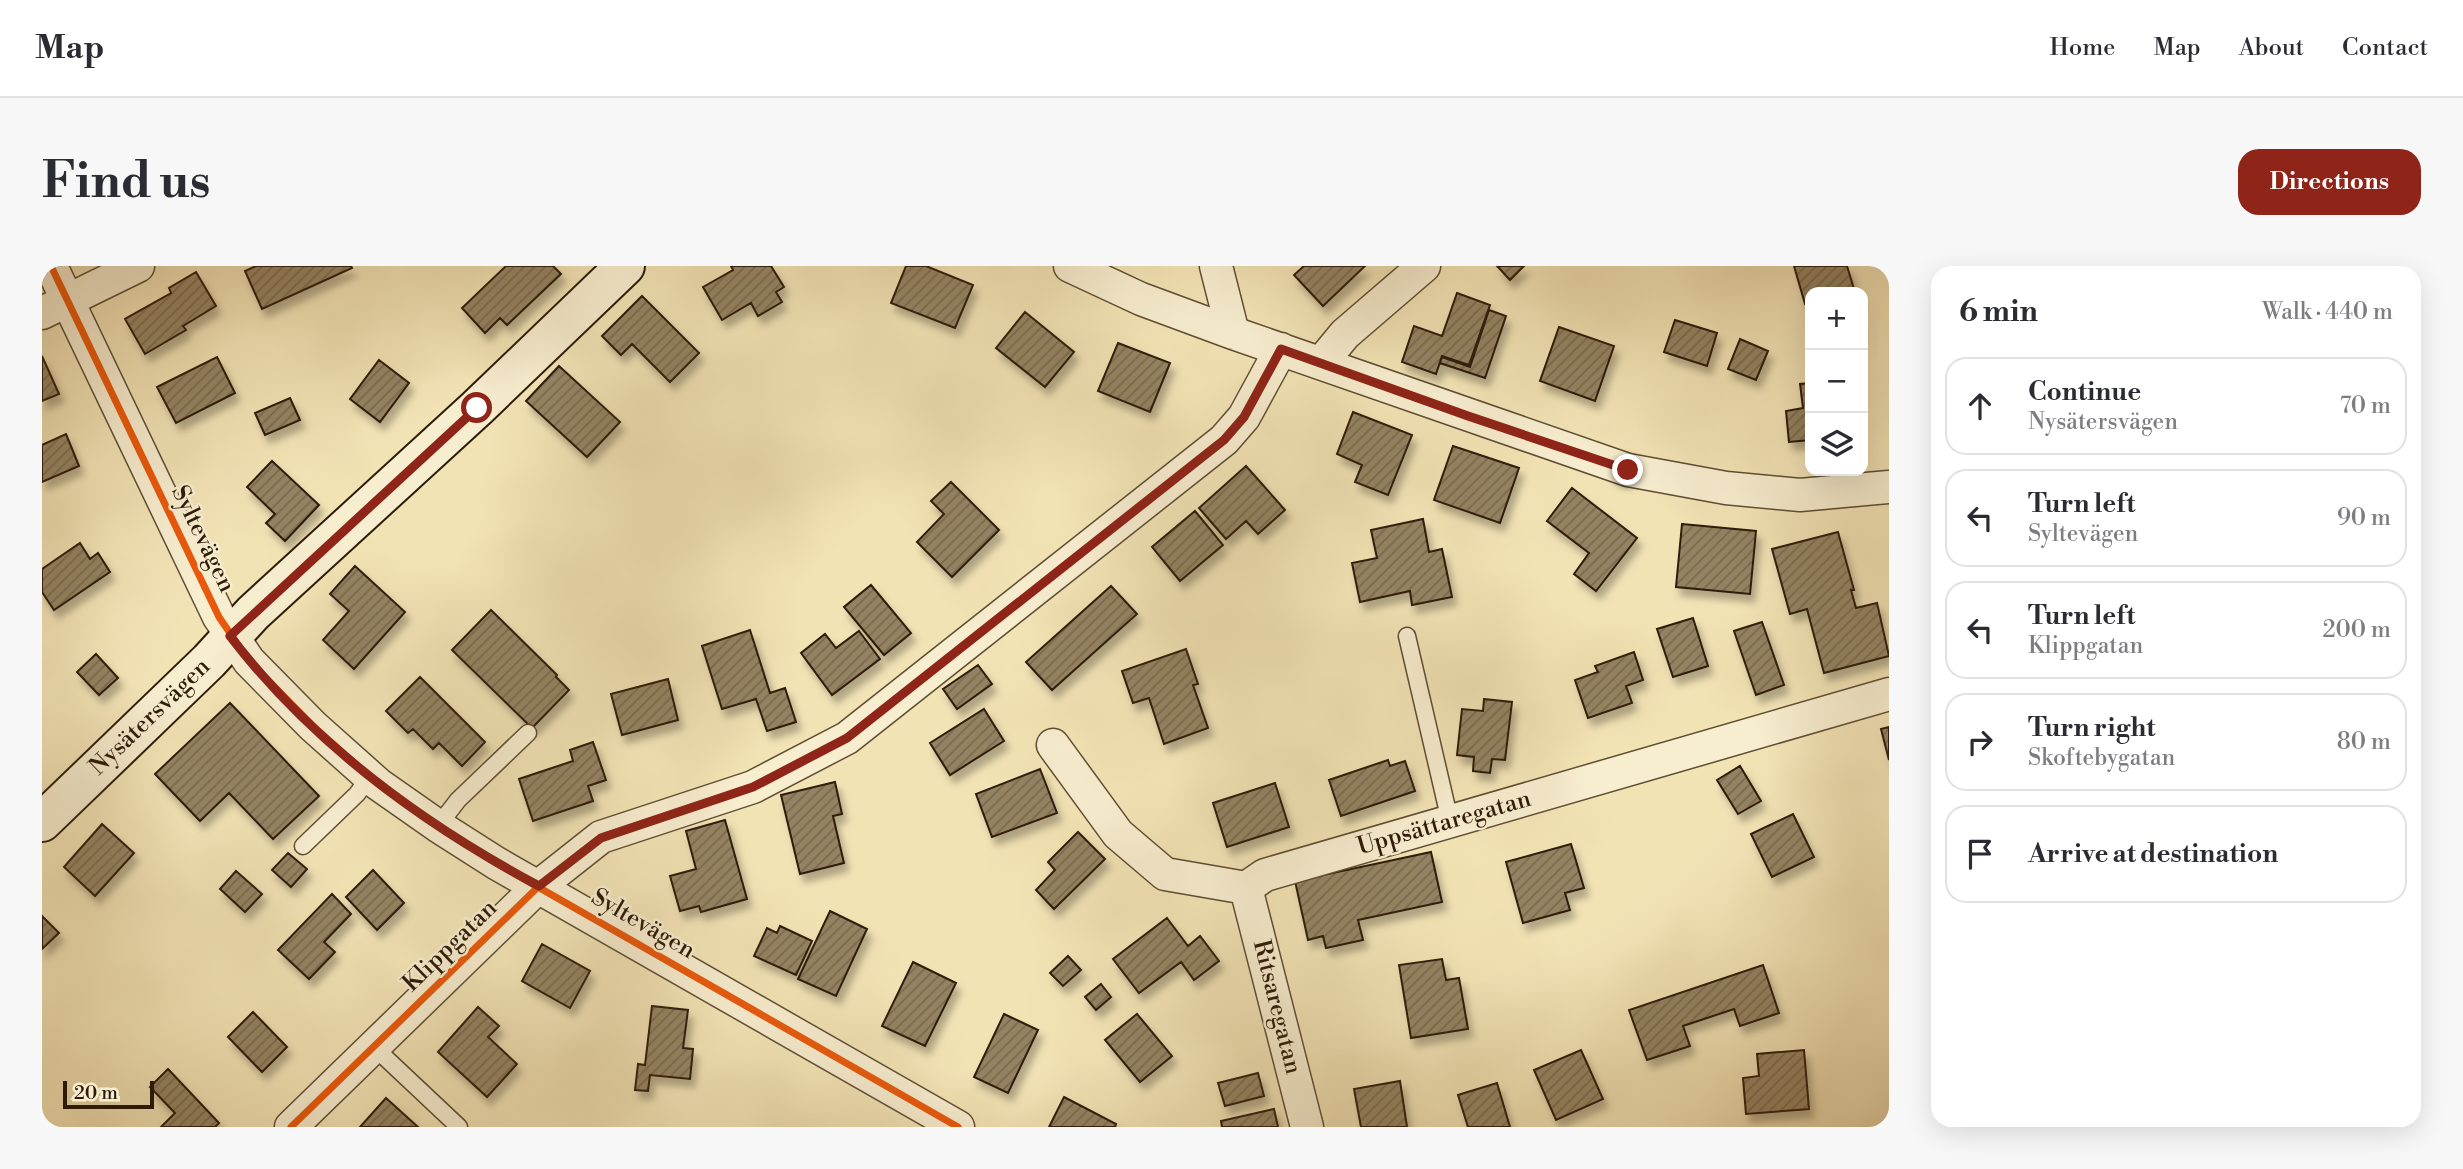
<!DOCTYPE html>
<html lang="en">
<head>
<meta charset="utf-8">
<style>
	body { margin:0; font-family:"Libre Bodoni",serif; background:#f7f7f7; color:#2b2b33 }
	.controls { position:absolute; right:21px; top:21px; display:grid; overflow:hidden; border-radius:14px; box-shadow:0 7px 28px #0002 }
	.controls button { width:63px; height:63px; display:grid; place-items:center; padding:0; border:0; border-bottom:2px solid #e1e1e2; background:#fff; color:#2b2b33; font:35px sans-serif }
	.scale { position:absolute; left:21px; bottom:18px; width:91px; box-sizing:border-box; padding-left:7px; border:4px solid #2e1b08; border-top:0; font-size:19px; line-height:24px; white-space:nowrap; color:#2e1b08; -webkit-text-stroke:5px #f7edcf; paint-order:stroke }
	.stop { position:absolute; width:21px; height:21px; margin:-16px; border:5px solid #8f2418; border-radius:50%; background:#fff }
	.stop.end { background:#8f2418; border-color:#fff; box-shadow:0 2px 7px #0008 }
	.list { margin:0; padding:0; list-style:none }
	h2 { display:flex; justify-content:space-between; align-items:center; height:91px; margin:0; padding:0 28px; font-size:30px }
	h2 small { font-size:23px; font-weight:400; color:#7c7c81 }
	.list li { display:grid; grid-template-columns:46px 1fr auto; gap:21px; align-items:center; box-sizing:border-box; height:98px; margin:0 14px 14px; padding:0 14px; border:2px solid #e1e1e2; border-radius:21px }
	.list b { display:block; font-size:26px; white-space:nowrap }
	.list p { margin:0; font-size:23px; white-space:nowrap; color:#7c7c81 }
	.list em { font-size:23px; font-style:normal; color:#7c7c81 }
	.icon { flex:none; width:38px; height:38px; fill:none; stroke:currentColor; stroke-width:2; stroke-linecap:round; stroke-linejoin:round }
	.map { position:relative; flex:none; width:1847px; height:861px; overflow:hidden; border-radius:21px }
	header { display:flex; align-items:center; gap:42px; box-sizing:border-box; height:98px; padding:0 35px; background:#fff; border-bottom:2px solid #e1e1e2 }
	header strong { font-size:33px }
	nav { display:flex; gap:38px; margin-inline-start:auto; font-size:24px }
	.intro { display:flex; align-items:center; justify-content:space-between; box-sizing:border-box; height:168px; padding:0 42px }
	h1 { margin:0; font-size:49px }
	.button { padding:18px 32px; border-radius:21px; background:#8f2418; color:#fff; font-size:24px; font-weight:700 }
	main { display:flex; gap:42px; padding:0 42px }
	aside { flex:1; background:#fff; border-radius:21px; box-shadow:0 7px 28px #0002 }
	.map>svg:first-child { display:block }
</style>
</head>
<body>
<header>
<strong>Map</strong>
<nav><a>Home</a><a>Map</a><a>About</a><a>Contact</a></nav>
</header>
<div class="intro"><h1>Find us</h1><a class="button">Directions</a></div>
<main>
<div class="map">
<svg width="1847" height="861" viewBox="0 0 1847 861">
	<defs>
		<pattern id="building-hatch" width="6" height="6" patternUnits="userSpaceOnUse" patternTransform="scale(1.75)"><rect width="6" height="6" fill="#948362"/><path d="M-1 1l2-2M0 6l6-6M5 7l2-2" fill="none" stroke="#796a4f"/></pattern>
		<filter id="shadow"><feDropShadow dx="4.5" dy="8" stdDeviation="3.5" flood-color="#0004"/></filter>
	</defs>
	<rect width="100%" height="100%" fill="#f2e3b5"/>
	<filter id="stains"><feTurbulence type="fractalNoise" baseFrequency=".00286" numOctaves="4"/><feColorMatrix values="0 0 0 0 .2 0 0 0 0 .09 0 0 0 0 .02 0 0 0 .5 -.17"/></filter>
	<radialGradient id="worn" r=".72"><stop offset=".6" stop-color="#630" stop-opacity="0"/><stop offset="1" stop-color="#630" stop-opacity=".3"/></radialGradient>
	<path fill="url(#building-hatch)" stroke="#2e1b08" stroke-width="2" filter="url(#shadow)" d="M214,0H309L310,2L220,43L203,5Z
		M464,0H511L519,8L465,59L458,52L443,67L420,42Z
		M689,0H729L742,21L734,26L740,36L716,50L709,37L680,54L661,21L691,4Z
		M864,0H884L931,19L913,62L849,37Z
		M1262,0H1323L1281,40L1252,9Z
		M1455,0H1482L1468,14Z
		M1752,0H1805L1812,23L1801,26H1768V36L1763,38Z
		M154,6L174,40L141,60L144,64L103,88L83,53L129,27L127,22Z
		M1415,27L1448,39L1427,99L1400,90L1394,108L1360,96L1372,60L1400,70Z
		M600,30L657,87L628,116L590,78L579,89L560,70Z
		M1447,44L1464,50L1443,112L1398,97L1400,91L1428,101Z
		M983,46L1032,86L1003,121L954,82Z
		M1633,54L1675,67L1665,100L1622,86Z
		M1517,61L1572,80L1553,135L1498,115Z
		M1698,73L1726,85L1714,114L1686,103Z
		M1076,77L1128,97L1108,146L1056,125Z
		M0,90L17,128L0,135Z
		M175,91L193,127L134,157L115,121Z
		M337,94L367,117L338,156L308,133Z
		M517,100L578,156L545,191L484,135Z
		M1768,117V174L1747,176L1744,145L1761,142L1758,118Z
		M248,132L258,154L223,169L213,147Z
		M1311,146L1370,169L1346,229L1313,216L1320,199L1295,188Z
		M24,168L37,200L0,216V179Z
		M1411,180L1477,202L1458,257L1392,234Z
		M230,195L277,239L243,275L224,257L233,248L205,221Z
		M1204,200L1243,244L1216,268L1204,255L1184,273L1157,242Z
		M909,216L957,264L910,311L875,276L902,248L889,235Z
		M1530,222L1595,272L1554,325L1532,308L1547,287L1505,255Z
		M1153,245L1181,279L1138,315L1110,281Z
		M1381,253L1387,286L1400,283L1410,331L1370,339L1368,325L1318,336L1310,297L1335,292L1329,264Z
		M1640,258L1714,265L1708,328L1634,321Z
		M1796,266L1812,324H1809L1814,342L1835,337L1847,390L1782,407L1765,343L1748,348L1730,283Z
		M38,277L48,293L56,287L68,306L12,344L0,326V303Z
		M313,300L363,346L312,403L281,374L307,345L288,328Z
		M829,319L869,367L842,389L802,341Z
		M1069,320L1095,348L1010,424L984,396Z
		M449,344L515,409L514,411L527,424L490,462L410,384Z
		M1651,352L1666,400L1631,411L1615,363Z
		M1720,356L1742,419L1714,429L1692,365Z
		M708,364L728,427L743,422L754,456L725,465L714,433L680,443L660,380Z
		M817,365L838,393L790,429L759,387L783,368L794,382Z
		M1144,383L1156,418L1151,419L1166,462L1122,478L1107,432L1091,437L1080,405Z
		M1592,386L1601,414L1584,420L1590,437L1546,452L1533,414L1556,406L1553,400Z
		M54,388L76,412L57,429L35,406Z
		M936,399L950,418L915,443L901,423Z
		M378,411L443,476L420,500L397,477L391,483L371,463L366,467L344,445Z
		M626,413L636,454L580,469L569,428Z
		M1442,433L1470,436L1463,494L1450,493L1448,507L1431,505L1432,491L1415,489L1420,443L1441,445Z
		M188,437L277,530L231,573L187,527L158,555L113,508Z
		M942,443L962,475L908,509L888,477Z
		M1847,461V494L1839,463Z
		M551,476L564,514L546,520L551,535L491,555L477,513L531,495L528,484Z
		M1346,494L1348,500L1363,495L1373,525L1299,550L1287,514Z
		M1698,500L1719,535L1696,548L1675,514Z
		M998,503L1015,547L950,571L934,528Z
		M793,516L800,548L791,550L802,597L758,608L739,529Z
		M1233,517L1247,561L1185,581L1171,537Z
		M1751,548L1772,591L1730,611L1709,568Z
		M683,554L705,633L659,646L657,640L638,645L628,610L654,603L644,565Z
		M60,558L92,587L53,630L22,601Z
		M1036,566L1063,593L1012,643L994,624L1013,604L1006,596Z
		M1529,578L1542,622L1523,627L1528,644L1481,657L1464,596Z
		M1389,586L1400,636L1316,654L1321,674L1284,682L1281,670L1266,674L1253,615Z
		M246,587L265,603L249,621L230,604Z
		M331,604L362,637L335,664L304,631Z
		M194,605L220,628L203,646L178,623Z
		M290,628L309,648L282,676L293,686L267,713L236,684Z
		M788,645L825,663L794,730L756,713Z
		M0,650L17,667L0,683Z
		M1125,652L1146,680L1158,670L1177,695L1152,714L1139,696L1097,727L1071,693Z
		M738,660L770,675L754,709L712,690L725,662L735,667Z
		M500,678L548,705L528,742L480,715Z
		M1026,690L1039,704L1021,720L1008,707Z
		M1400,693L1404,714L1417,712L1426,763L1369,772L1357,699Z
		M871,696L914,717L883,780L840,760Z
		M1721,699L1737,747L1698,760L1692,743L1641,760L1648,780L1605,794L1587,744Z
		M1059,718L1069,731L1054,744L1043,731Z
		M610,740L646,744L641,782L651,783L648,813L608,809L606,825L593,824L596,798L603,799Z
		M436,741L457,760L446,771L475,798L445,831L396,786Z
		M211,746L245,781L220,806L186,771Z
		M962,748L996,764L966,827L932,811Z
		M1095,748L1130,790L1098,816L1063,774Z
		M1539,784L1561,833L1514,854L1492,804Z
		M1762,784L1767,843L1704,848L1701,812L1717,810L1715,788Z
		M126,803L177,857L173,861H119L133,847L108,821Z
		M1216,807L1222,830L1183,840L1176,817Z
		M1358,815L1365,861H1319L1312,823Z
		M1455,817L1468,861H1426L1416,829Z
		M1022,831L1074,858L1073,861H1007Z
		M344,832L376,861H318Z
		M1232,843L1236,861H1180L1179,855Z"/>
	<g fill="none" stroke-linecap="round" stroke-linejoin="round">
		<defs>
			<path id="lane" d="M1365,370L1408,555
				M396,560L416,534L486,467
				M261,580L315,528L328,510
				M332,781L417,861"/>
			<path id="street" d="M9,0L177,351L207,395L271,460L336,518L396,560L454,597L916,861
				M1028,0L1099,33L1191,67L1586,204L1684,222L1758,229L1847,221
				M1174,0L1191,67
				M0,47L96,0
				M1279,97L1303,68L1382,0
				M1011,479L1076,568L1123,608L1204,622L1223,609L1847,428
				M1204,622L1265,861
				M249,861L497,620L559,571L711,521L805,472L1182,174L1202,151L1239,83"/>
			<path id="secondary" d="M0,556L167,395L211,347L435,142L583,0"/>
		</defs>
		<use href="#lane" stroke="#5f4d33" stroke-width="19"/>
		<use href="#street" stroke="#5f4d33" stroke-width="35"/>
		<use href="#secondary" stroke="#2e1b08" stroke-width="42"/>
		<use href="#lane" stroke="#f7edcf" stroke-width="16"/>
		<use href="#street" stroke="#f7edcf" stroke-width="32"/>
		<use href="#secondary" stroke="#f7edcf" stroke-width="38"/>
		<defs>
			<path id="cycleway" d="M9,0L177,351L207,395L271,460L336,518L396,560L454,597L916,861
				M249,861L497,620L559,571L711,521L805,472L1182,174L1202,151L1239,83"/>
		</defs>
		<use href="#cycleway" stroke="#f7edcf" stroke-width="11"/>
		<use href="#cycleway" stroke="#e8590c" stroke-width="7"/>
	</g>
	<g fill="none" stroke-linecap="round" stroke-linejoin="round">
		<path stroke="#8f2418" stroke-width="9" d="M435,142L188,370C269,476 381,558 497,620L559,572L711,521L805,472L1182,174L1202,151L1239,83L1426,150L1586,204"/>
	</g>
	<g text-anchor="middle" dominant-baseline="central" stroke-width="5" stroke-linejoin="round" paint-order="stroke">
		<g font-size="24" fill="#2e1b08" stroke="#f7edcf">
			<text transform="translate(161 273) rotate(64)">Syltevägen</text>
			<text transform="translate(108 451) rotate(-44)">Nysätersvägen</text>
			<text transform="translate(1402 557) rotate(-16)">Uppsättaregatan</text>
			<text transform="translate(601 658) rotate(30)">Syltevägen</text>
			<text transform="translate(408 680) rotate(-44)">Klippgatan</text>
			<text transform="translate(1235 741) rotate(76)">Ritsaregatan</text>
		</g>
	</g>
	<rect width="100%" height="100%" filter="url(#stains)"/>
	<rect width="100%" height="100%" fill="url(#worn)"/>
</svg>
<div class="controls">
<button>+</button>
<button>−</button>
<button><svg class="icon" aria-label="layers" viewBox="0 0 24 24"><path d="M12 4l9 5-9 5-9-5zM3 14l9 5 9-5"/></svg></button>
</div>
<div class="scale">20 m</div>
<div class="stop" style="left:435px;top:142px"></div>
<div class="stop end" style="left:1586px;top:204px"></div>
</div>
<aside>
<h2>6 min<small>Walk · 440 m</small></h2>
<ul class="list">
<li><svg class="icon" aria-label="ahead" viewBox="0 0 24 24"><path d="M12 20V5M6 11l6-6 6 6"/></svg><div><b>Continue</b><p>Nysätersvägen</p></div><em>70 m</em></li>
<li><svg class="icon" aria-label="left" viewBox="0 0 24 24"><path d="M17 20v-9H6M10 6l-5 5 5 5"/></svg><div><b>Turn left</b><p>Syltevägen</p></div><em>90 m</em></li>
<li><svg class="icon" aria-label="left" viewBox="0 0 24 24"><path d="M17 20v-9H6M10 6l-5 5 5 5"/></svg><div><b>Turn left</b><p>Klippgatan</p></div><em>200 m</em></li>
<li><svg class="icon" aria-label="right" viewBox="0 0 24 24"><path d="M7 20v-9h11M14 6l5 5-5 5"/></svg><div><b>Turn right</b><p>Skoftebygatan</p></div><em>80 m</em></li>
<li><svg class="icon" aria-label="arrive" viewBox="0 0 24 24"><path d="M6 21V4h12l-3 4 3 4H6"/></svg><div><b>Arrive at destination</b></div></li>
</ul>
</aside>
</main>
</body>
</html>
